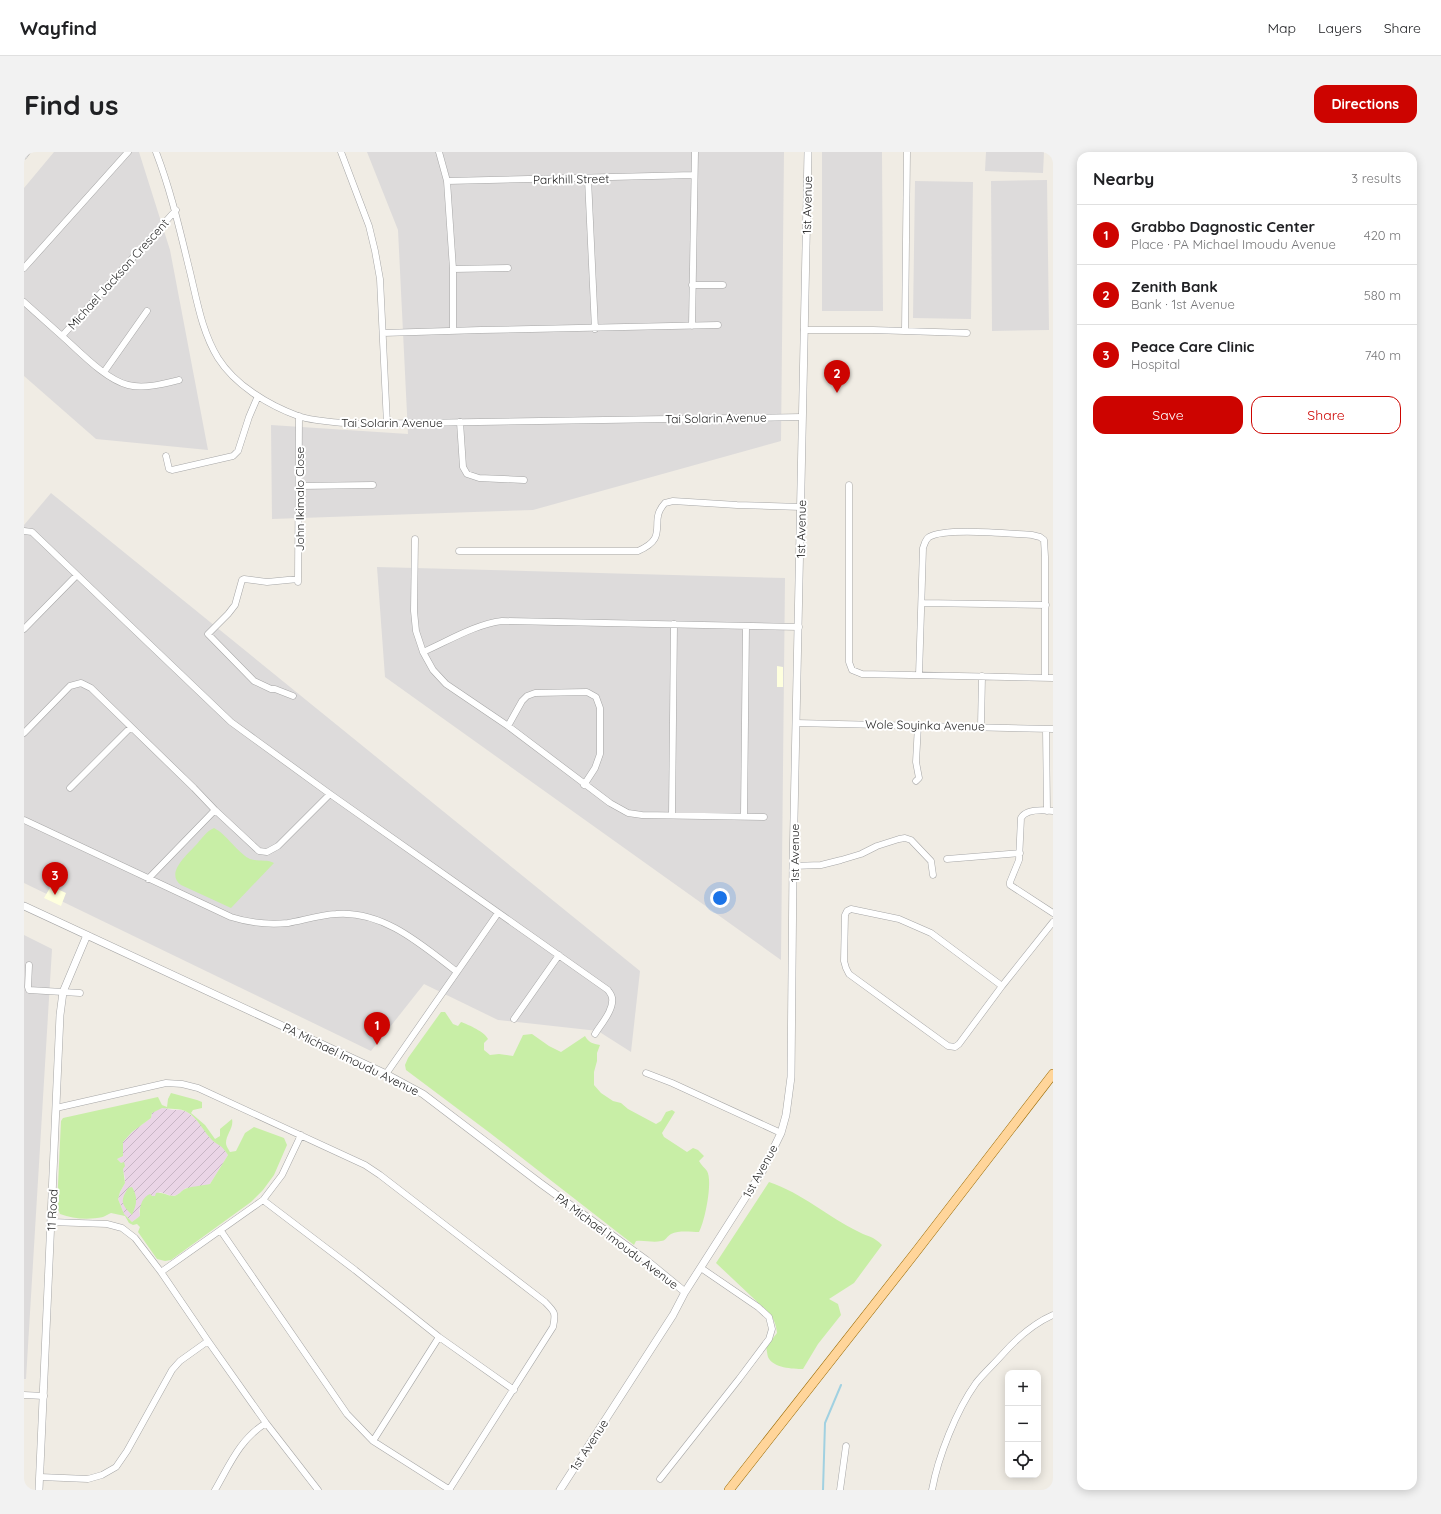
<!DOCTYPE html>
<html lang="en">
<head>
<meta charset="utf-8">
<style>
	body { margin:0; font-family:Quicksand,sans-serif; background:#f2f2f2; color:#202124 }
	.controls { position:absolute; right:12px; bottom:12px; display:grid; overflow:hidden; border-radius:8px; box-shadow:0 2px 10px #0003 }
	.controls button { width:36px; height:36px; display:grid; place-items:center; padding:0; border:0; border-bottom:1px solid #e0e0e0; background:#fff; color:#202124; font:20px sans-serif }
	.you { position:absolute; left:696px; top:746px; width:14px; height:14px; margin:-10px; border:3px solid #fff; border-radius:50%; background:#1a73e8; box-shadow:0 0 0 6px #1a73e833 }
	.badge { display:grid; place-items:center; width:26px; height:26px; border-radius:50%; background:#cd0400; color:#fff; font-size:13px; font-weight:700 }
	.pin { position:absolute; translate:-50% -33px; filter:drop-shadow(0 1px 2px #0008) }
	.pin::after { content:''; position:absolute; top:21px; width:14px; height:12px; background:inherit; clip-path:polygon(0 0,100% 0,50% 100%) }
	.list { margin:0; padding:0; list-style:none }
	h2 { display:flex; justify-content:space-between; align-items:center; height:52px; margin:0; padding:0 16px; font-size:17px }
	h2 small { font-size:13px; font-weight:400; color:#757577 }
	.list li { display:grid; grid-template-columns:26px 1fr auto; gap:12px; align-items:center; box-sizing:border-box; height:60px; padding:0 16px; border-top:1px solid #e0e0e0 }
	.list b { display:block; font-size:15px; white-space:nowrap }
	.list p { margin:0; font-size:13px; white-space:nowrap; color:#757577 }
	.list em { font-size:13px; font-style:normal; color:#757577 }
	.actions { display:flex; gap:8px; padding:12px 16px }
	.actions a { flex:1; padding:9px 0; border:1px solid #cd0400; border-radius:12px; text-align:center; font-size:14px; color:#cd0400 }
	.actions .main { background:#cd0400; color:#fff }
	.icon { flex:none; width:22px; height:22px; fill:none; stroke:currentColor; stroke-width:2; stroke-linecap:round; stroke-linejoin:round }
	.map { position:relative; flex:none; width:1029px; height:1338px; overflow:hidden; border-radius:12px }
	header { display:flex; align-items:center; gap:24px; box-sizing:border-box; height:56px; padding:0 20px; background:#fff; border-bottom:1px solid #e0e0e0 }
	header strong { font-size:19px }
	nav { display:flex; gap:22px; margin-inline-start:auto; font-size:14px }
	.intro { display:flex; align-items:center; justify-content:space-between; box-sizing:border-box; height:96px; padding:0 24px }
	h1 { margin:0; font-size:28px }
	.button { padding:10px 18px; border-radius:12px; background:#cd0400; color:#fff; font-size:14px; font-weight:700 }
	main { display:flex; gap:24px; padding:0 24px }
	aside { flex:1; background:#fff; border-radius:12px; box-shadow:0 2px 10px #0003 }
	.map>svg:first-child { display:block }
</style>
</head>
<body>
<header>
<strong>Wayfind</strong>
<nav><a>Map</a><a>Layers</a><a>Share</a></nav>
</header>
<div class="intro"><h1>Find us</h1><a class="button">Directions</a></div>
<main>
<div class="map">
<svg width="1029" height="1338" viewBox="0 0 1029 1338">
	<defs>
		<pattern id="industrial-furrows" width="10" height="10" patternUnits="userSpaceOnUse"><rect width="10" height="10" fill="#ead5e6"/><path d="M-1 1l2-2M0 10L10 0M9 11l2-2" fill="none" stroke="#c8b6c5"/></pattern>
	</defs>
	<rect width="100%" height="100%" fill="#f0ece4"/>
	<path fill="#dddbdb" d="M30,0H115L146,98L184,298L72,287L0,224V36Z
		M343,0H760L757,289L509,358L248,367L247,273L384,282L374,78Z
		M798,0H858L859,159H798Z
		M962,0H1020L1019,21L961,19Z
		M1023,28L1025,178L968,179L967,29Z
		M891,29L949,30L947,167L889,166Z
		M27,341L616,819L607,900L574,879L474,868L400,832L347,899L0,731V373Z
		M353,415L761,426L757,808L361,525Z
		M0,783L28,797L2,1227H0Z"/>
	<path fill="url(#industrial-furrows)" d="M138,955L148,958H157L163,960L172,967L189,988L198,993L204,1003L186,1032L173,1036H162L153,1043L148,1044L136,1040L131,1044H128L115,1058L116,1064L108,1070L100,1062L94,1047L96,1040L101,1031V1026L97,1011L93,1007L99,1004V990L108,980L127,966L128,961Z"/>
	<path fill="#feffde" d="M753,514L759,515V535H753Z
		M27,734L42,741L37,754L20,746Z"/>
	<path fill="#c8eea6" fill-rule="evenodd" d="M190,676L195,679C203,685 217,703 226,707C234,710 243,707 250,711L207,756L157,733C141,721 163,703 171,694C177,688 182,679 190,676Z
		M417,860H421L429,872L434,874L437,870C445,873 461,880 464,887L460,891V898L466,903L475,902L489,904L499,883L508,882L525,894L537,900L561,884C564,890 569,892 576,893L573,901V909L570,920V933L577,941L589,949L597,951L604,957L632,972L637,969L642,960L648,958L651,960L638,981L640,985L663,1000L669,996L674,998L680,1004L675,1009C677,1013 681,1016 683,1019C689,1029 681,1069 675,1080C667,1080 655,1078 647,1082C643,1084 642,1089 637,1089C629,1091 621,1088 612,1089L610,1093L466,981L382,918L381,913L384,906Z
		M147,941L173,948L178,950V956L169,958L167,961L181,973L191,987L196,984V977L208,967C210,976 202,982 202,991C202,994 205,998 206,1000L212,999L221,981L230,975L260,986L263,993L250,1023L239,1038L227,1050L147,1108L141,1109L133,1107L114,1080L116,1075L113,1072L109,1073L105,1071L101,1064L87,1061C84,1062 82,1064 79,1065C65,1068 49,1067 36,1062L33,1054L37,969L39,966L134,945L138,953L143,955L144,947ZM138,956C145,957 157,956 163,960C174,966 179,979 188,988C196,995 197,992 204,1003L186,1032C181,1033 164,1035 161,1037C157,1039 155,1043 150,1044C143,1044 139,1040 132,1041L131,1044H128L126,1042C118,1045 115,1055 116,1064L108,1070L100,1062L94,1047L96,1040L101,1031L99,1017L101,1014L100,1010L97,1011L93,1007L99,1004V990L108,980L127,966L128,961Z
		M745,1030C778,1041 804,1065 835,1080C845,1085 849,1084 858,1093L830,1131L805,1147L814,1152L817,1163L794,1192L779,1217C769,1217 749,1216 744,1205C743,1202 743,1198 742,1195L753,1181C752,1172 750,1167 744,1160L692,1111Z
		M108,1035C114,1045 113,1052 108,1063C97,1052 96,1049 104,1036Z"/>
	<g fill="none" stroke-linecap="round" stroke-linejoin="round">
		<path stroke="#a1d1e1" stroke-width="2" d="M799,1338L801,1271L817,1233"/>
		<defs>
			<path id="minor" d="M132,0C147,39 156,79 166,120C173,149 178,180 194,206C211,233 244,253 274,264C292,270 312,270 331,272L778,265
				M317,0L345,74L351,99L356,127L363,272
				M415,0L423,29L429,117V179
				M0,4L3,0
				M564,27L571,177
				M423,29L670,23
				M0,116L104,0
				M429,117L484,116
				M668,133H699
				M0,150L38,184L152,58
				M668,174L671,0
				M780,178H849L943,181
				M881,179L883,0
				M359,181L457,178L694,173
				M38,184C55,199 82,228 104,233C120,237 139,232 155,228
				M80,220L123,159
				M436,270L439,315L443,322L455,326L500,328
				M142,304L145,317L148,318L209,304L214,299L225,265L234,244
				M825,333V510L828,518L838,522L1029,526
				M275,334L349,333
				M0,379L8,380L53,423L207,570L306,642L584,838C585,840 588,843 588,846C590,858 577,872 571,882
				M391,387L390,459L392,479L399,500L409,518L422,532L484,574L586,651L604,661L618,663L740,665
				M435,399H614C647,385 623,370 641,351L649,349L713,353L777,355
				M274,430L275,264
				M898,451L1022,453
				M0,477L53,423
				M399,500C424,489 452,472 478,469L775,475
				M895,523L899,396C901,391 901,388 905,385C921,375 987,382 1008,383L1016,385L1020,388L1021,405V526
				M269,544L251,537H247L230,529L184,482L204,462L211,453L218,428L220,427L243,430L274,427
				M772,571L1029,577
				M484,574L498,549L503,544L511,541L563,540L572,545L576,556V602L571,616L560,633
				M957,574L958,524
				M1022,577L1023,659
				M0,581L46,534L57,531L67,536L170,636L191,658L235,699L243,700L254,694L306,642
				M892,629L895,626L892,610L894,573
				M46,636L107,575
				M1029,659C1020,658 1002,657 997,666L995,708L986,730V733L1029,761
				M648,663L650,472
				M720,664L722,474
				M0,668L207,765C226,771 244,773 264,771C280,768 296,763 312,762C359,758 398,793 433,820
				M923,707L996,701
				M769,714L797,713L817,708L837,702L853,694L875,687L881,686L887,688L907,709L909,723
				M124,727L191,658
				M5,813L4,835L5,838L56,841
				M978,834L907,781L875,767L827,757L823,759L821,763L820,809L822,816L825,822L924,894L931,895L935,892L978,834L1029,770
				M490,867L535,803
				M622,921L648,931L757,981
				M362,922L474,761
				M32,956L142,931L158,932L174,936L341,1013L356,1023L521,1150C531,1160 532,1161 529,1175L425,1338
				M239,1048L331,1118L415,1185L490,1238
				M27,1070L83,1072L98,1076L111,1086L137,1120L184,1189L242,1271L294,1338
				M197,1079L323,1262L349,1289L426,1338
				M137,1120L239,1048L258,1023L277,983
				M0,1243L20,1244
				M349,1289L415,1185
				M16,1325L64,1327L78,1323L92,1315L103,1299L148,1218L156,1209L184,1189
				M636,1327L715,1227L745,1187L748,1177L745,1165L734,1155L677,1116
				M191,1338C206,1312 216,1287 242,1271
				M816,1338L822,1294
				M908,1338C914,1305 932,1259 952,1231C959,1222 969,1213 977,1204C992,1187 1008,1172 1029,1163"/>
			<path id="tertiary" d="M0,754L362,922L399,942L516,1031L622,1108L661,1140
				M15,1338L36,863L39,840L63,783
				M536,1338L649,1163L661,1140L739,1018L757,981L762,963L767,925L769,714L784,0"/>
			<path id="primary" d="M705,1338L891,1101L1029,922"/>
		</defs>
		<use href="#minor" stroke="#a6a6a6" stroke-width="7"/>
		<use href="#tertiary" stroke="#a6a6a6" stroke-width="8"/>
		<use href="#primary" stroke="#996900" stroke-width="10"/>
		<use href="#minor" stroke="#fff" stroke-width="6"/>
		<use href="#tertiary" stroke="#fff" stroke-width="7"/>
		<use href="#primary" stroke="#ffd59a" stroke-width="9"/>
	</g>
	<g text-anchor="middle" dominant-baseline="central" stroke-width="4" stroke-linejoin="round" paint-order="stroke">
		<g font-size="12" fill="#1f1f1f" stroke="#fff">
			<text transform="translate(547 27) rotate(-1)">Parkhill Street</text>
			<text transform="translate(783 53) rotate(-89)">1st Avenue</text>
			<text transform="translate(94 122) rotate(-48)">Michael Jackson Crescent</text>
			<text transform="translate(692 266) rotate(-1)">Tai Solarin Avenue</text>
			<text x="368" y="270">Tai Solarin Avenue</text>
			<text transform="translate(275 347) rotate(-90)">John Ikimalo Close</text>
			<text transform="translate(777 377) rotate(-89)">1st Avenue</text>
			<text transform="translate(901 573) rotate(1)">Wole Soyinka Avenue</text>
			<text transform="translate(770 701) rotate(-90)">1st Avenue</text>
			<text transform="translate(327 907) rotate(26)">PA Michael Imoudu Avenue</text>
			<text transform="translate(736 1019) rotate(-61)">1st Avenue</text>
			<text transform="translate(28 1058) rotate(-87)">11 Road</text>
			<text transform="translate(593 1089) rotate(37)">PA Michael Imoudu Avenue</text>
			<text transform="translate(565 1293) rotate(-57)">1st Avenue</text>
		</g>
	</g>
</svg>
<div class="controls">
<button>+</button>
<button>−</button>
<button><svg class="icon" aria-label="locate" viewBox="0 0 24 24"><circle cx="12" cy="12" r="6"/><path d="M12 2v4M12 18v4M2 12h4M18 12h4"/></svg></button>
</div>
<div class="you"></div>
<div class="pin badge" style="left:353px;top:893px">1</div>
<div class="pin badge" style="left:813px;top:241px">2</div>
<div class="pin badge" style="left:31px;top:743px">3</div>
</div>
<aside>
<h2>Nearby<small>3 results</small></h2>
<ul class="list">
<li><span class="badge">1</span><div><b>Grabbo Dagnostic Center</b><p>Place · PA Michael Imoudu Avenue</p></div><em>420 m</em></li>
<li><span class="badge">2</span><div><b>Zenith Bank</b><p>Bank · 1st Avenue</p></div><em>580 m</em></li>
<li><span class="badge">3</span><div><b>Peace Care Clinic</b><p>Hospital</p></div><em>740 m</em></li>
</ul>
<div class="actions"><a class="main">Save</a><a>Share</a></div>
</aside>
</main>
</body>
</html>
